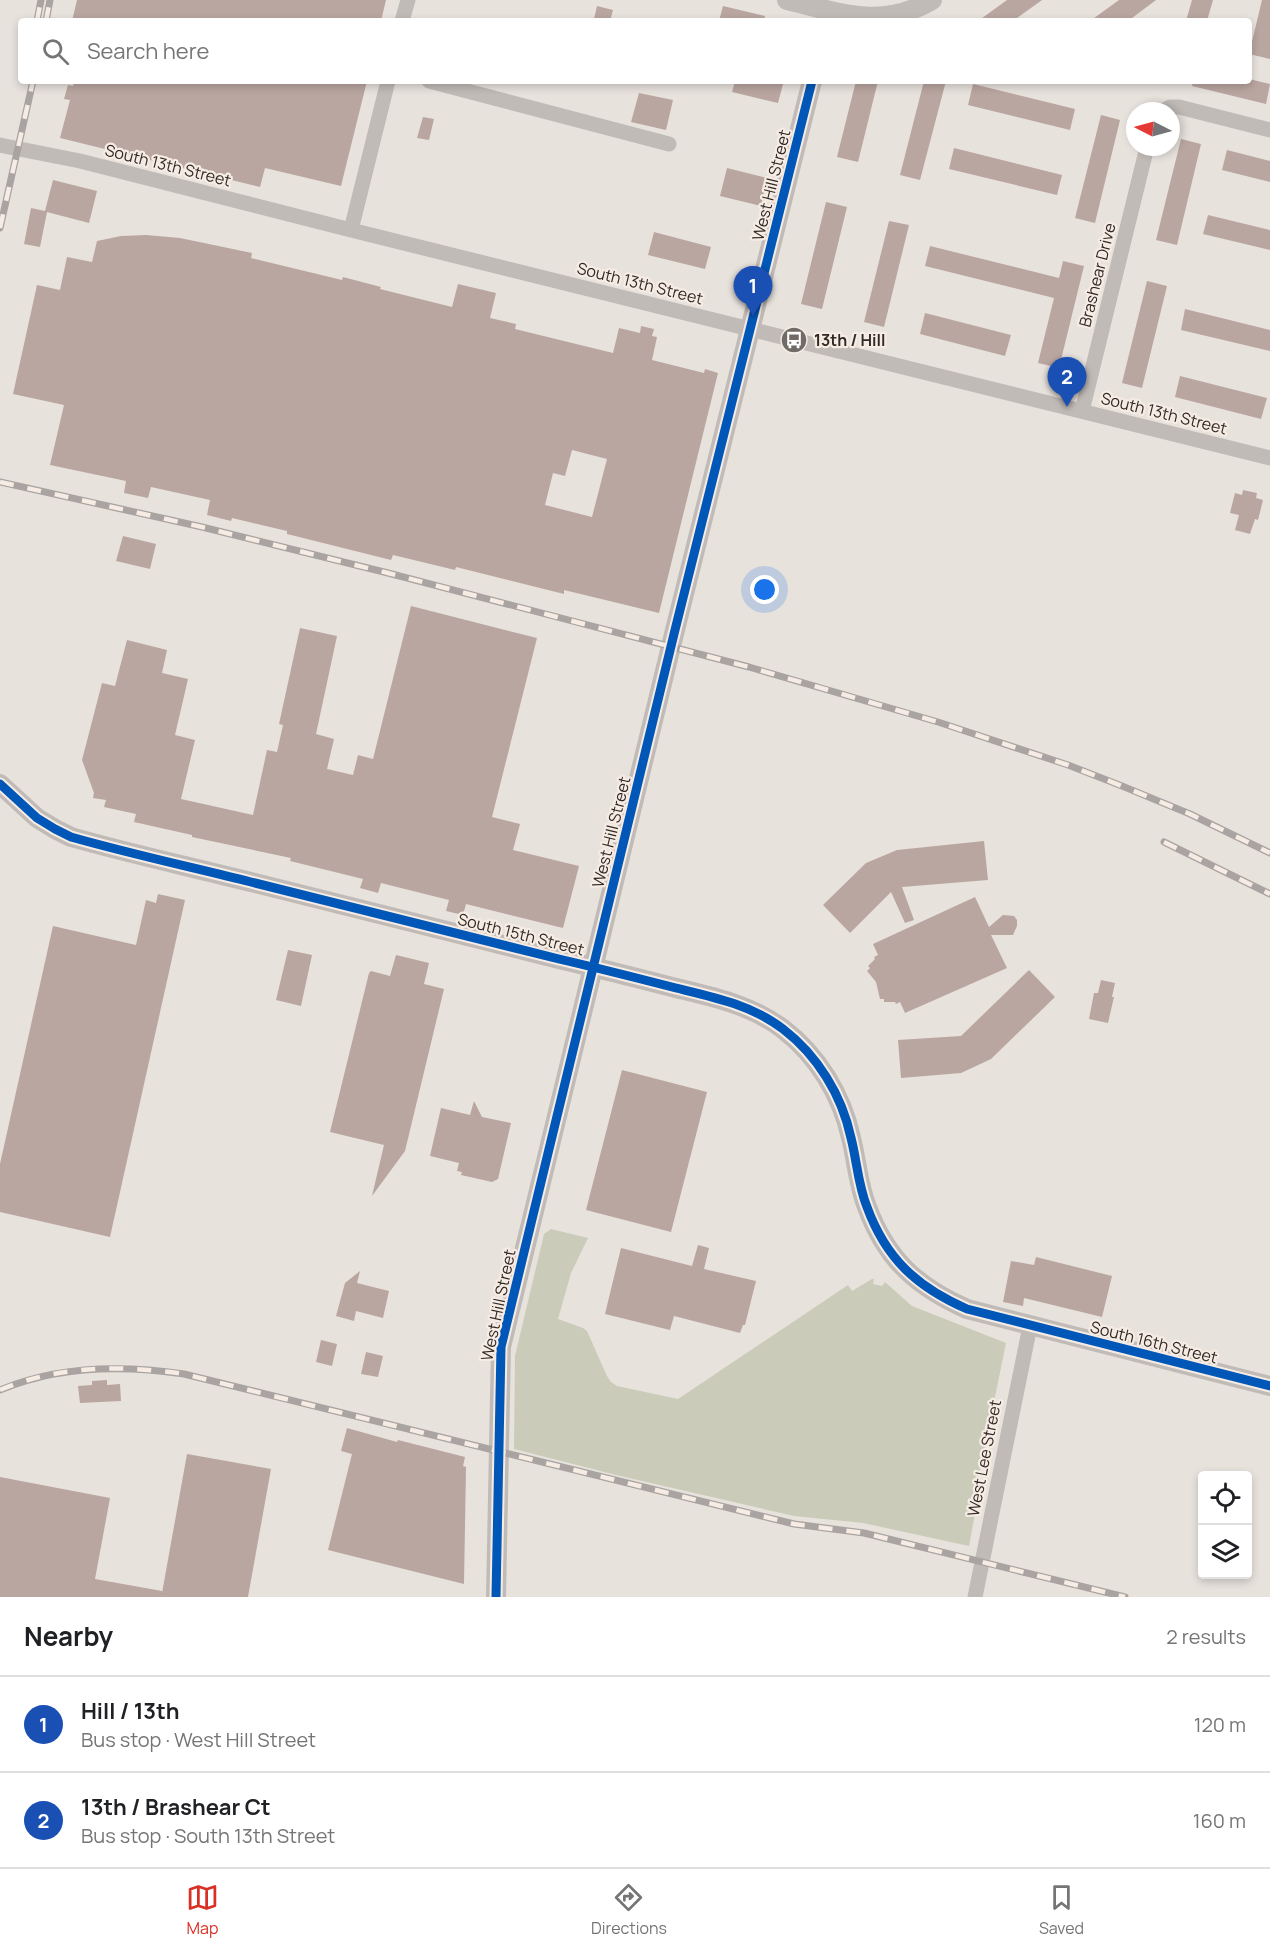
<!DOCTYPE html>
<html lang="en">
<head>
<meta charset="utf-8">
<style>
	body { margin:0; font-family:Manrope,sans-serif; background:#f2f2f2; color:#202124 }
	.controls { position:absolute; right:18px; bottom:18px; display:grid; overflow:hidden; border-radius:6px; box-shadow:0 3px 9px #0003 }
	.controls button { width:54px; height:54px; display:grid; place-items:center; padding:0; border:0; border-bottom:2px solid #e0e0e0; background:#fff; color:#202124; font:30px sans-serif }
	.compass { position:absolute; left:1126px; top:102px; width:54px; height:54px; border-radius:50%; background:#fff; box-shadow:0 3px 9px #0003; rotate:276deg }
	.you { position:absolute; left:765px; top:590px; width:21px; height:21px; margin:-15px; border:4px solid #fff; border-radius:50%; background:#1a73e8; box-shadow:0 0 0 9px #1a73e833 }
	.badge { display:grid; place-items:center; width:39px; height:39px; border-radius:50%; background:#d93025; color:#fff; font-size:20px; font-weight:700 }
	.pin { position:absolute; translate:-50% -50px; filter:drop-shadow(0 2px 3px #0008) }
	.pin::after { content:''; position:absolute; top:32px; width:21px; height:18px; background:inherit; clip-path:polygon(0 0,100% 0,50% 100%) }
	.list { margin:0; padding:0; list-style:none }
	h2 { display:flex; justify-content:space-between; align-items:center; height:78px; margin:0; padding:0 24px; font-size:26px }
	h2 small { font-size:20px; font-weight:400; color:#757577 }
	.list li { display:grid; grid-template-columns:39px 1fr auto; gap:18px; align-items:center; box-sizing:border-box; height:96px; padding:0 24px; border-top:2px solid #e0e0e0 }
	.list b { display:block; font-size:22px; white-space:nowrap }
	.list p { margin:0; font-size:20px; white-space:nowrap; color:#757577 }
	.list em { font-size:20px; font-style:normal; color:#757577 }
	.icon { flex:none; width:33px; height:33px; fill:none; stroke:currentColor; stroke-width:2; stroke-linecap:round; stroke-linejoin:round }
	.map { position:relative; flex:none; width:1270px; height:1597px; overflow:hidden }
	.search { position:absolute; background:#fff; box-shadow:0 3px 9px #0003; left:18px; right:18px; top:18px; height:66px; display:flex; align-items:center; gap:15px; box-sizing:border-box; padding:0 21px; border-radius:6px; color:#757577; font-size:22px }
	.sheet { height:270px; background:#fff }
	nav { display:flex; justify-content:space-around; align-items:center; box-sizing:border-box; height:84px; border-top:2px solid #e0e0e0; background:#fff; font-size:16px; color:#757577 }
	nav a { display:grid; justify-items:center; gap:3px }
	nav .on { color:#d93025 }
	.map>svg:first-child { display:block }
</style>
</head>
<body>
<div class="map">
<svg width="1270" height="1597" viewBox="0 0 1270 1597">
	<rect width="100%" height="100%" fill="#e8e2dd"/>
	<path fill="#caccb9" d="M551,1229L588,1238L571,1273L558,1319L583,1328L587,1331L607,1376L611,1382L617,1386L678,1399L848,1285L852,1291L872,1279H874L873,1284L882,1286L885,1282L912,1306L1006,1343L976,1490L977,1503L969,1546L863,1523L794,1516L616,1475L514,1449L515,1356L544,1234Z"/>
	<path fill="#baa6a0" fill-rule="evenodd" d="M77,0H386L381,21H72Z
		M1007,0H1042L1013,21H978Z
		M1119,0H1156L1128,21H1090Z
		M1192,0H1213L1207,21H1186Z
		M1262,0H1270V59L1249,54Z
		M597,6L613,10L610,21L594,19Z
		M723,6L765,16L764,21H719Z
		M1249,79L1270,84L1266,104L1192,86L1193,81H1249Z
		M74,81H367L341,186L265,168L260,187L60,138L70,100L64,99L68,85L73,86Z
		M735,81H771L783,84L778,103L732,92Z
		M856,81H878L858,162L837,157Z
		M924,81H946L920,180L900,175Z
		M973,84L1075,109L1070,130L968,105Z
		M639,93L673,100L666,130L631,122Z
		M1101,115L1120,120L1095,223L1075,218Z
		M423,117L434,119L429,140L417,138Z
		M1181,139L1201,144L1177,245L1156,240Z
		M954,148L1062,175L1057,195L949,169Z
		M1227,150L1270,161V182L1222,170Z
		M727,168L767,178L761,206L720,196Z
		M53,180L97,191L89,223L47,212L40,247L24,244L31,208L45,211Z
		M826,202L847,207L822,309L801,304Z
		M1208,215L1270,230V250L1203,234Z
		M889,221L909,225L884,327L864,322Z
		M654,232L711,247L705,269L648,255Z
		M146,235L180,238L252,253L251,258L342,280L343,277L381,287L380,289L452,307L458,284L496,293L490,318L516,324L515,329L613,353L619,328L640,333L641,326L654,329L652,336L657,337L652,360L704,373L705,369L718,373L659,613L564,590V594L456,567L455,570L393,555L391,560L287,534V531L232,518L231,521L207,515L210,500L151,487L148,498L124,493L126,481L50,465L64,405L13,394L37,285L60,290L67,257L92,262L97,241L121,236ZM572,450L607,459L592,517L545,505L553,473L565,476Z
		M930,246L1059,278L1063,261L1084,266L1059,368L1038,363L1054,298L925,266Z
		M1147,281L1167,286L1142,388L1122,383Z
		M1185,309L1270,330V351L1181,330Z
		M925,313L1011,335L1005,356L920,334Z
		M1180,376L1267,398L1261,419L1175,397Z
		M1243,490L1257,493L1256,498L1263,500L1258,520L1255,519L1250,534L1235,530L1239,515L1230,513L1235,493L1242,495Z
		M123,536L156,544L150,569L116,561Z
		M411,606L537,638L492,817L520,824L513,850L579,866L563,928L466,904L463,915L446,911L449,900L381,883L378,893L360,888L363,879L290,861L291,858L192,837V835L134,822L136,814L104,807L106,800L93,798L94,793L82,760L102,683L115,686L127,640L167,650L162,673L188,679L175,735L195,740L181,799L253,815L267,750L277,752L283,725L279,724L300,628L337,636L316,734L334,739L327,769L353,775L358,755L373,759Z
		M984,841L988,880L902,887L914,920L905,923L891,892L850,933L823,905L866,863L897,850Z
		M158,894L185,900L110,1237L0,1212V1164L53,926L136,945L146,900L156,903Z
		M975,897L989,927L1003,915L1014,916L1017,920V926L1013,935H991L1007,968L905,1013L900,1002L896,1004L895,1002H884V999H880L876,982L867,971L870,968L868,966L875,959L874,957L878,955L873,944Z
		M288,950L312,955L301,1006L276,1000Z
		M396,955L429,963L424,984L444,989L405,1151L372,1196L384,1145L330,1132L369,973L371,971L390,976Z
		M1029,970L1055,997L991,1059L961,1073L901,1078L898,1040L961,1036Z
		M1101,980L1115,983L1112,997H1114L1108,1023L1089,1019L1094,993H1098Z
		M622,1070L707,1092L671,1232L586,1210Z
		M474,1101L482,1117L511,1123L498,1179L492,1182L461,1175L462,1172L457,1171L459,1163L430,1156L441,1108L470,1115Z
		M698,1245L709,1248L704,1269L756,1281L745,1325H743L740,1333L674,1316L670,1330L605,1314L621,1248L692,1266Z
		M1036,1257L1112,1276L1102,1317L1024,1298L1023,1306L1003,1302L1011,1261L1034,1265Z
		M360,1271L357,1283L389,1291L383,1318L356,1311L354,1321L336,1316L345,1283Z
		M321,1340L337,1344L332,1366L316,1362Z
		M366,1352L383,1356L378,1377L361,1374Z
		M107,1380V1385L120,1384L121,1401L80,1403L78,1386L92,1385V1381Z
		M347,1428L397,1442L398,1440L465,1457L463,1466L466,1467L464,1584L328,1550L352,1454L341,1451Z
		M187,1454L271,1469L248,1597H0V1477L110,1498L95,1579L162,1591V1593Z"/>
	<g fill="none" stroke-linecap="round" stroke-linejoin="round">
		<path stroke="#c1bbb7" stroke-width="15" d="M402,21L408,0
			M429,81L669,144
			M1162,111L1170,107H1179L1270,130
			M0,145L80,161L351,230L1270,458
			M351,230L388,81
			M1082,411L1147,147
			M975,1597L1030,1326"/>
		<path stroke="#c1bbb7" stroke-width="20" d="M787,0C840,13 882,30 932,0
			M0,784L37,818L55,829L71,837C131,854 191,867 251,882C354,908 457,934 559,959C598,968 637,978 676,988C713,997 752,1005 783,1029C817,1055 842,1095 851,1138C857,1161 858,1185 867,1207C886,1259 917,1287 967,1309L1270,1386
			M496,1597L501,1347L674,634L812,81"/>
		<defs>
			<path id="rail" d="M37,21L41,0
				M46,21L50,0
				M0,228L33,81
				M0,482L202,527L388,573L749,667L938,722L1068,765L1122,786L1190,814L1270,853
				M1164,842L1270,894
				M0,1390C59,1365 123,1365 184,1374L794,1524L864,1533L1125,1597"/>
		</defs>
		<use href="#rail" stroke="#a9a4a1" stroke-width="7"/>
		<use href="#rail" stroke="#f6ece4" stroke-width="4.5" stroke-dasharray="14" stroke-linecap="butt"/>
		<defs>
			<path id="cycleway" d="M0,784L37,818L55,829L71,837C131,854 191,867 251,882C354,908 457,934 559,959C598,968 637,978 676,988C713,997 752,1005 783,1029C817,1055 842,1095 851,1138C857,1161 858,1185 867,1207C886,1259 917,1287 967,1309L1270,1386
				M496,1597L501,1347L674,634L812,81"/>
		</defs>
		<use href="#cycleway" stroke="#f6ece4" stroke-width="13"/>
		<use href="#cycleway" stroke="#0057b8" stroke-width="9"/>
	</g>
	<defs>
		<symbol id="bus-disc" viewBox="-11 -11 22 22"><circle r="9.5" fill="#716a66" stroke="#f6ece4"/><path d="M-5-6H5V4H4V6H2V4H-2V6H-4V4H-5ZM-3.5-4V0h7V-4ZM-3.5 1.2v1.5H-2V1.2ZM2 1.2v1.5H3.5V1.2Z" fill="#fff"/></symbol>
	</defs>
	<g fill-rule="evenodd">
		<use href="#bus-disc" x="779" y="325" width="30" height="30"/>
	</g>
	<g text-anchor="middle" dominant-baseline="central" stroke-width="4.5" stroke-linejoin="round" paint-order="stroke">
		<g font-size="16" fill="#312926" stroke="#f6ece4">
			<text transform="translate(168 165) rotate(14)">South 13th Street</text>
			<text transform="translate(771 185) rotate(-76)">West Hill Street</text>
			<text transform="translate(1097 275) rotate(-76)">Brashear Drive</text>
			<text transform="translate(640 283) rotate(14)">South 13th Street</text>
			<text transform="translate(1164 413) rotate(14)">South 13th Street</text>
			<text transform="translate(611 832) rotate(-76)">West Hill Street</text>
			<text transform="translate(521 934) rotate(14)">South 15th Street</text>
			<text transform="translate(498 1305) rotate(-78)">West Hill Street</text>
			<text transform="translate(1154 1342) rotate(14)">South 16th Street</text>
			<text transform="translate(984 1458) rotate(-79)">West Lee Street</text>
		</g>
		<g font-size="16" font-weight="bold" fill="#312926" stroke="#f6ece4" text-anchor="start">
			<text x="814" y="340">13th / Hill</text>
		</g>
	</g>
</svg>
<div class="controls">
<button><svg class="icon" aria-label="locate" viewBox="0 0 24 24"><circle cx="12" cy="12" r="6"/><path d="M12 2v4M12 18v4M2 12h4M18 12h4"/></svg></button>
<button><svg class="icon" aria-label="layers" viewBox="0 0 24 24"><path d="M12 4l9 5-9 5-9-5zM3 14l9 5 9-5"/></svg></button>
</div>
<svg class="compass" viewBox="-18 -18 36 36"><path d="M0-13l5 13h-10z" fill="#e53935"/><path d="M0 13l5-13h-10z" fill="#757577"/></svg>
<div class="you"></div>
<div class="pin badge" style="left:753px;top:316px;background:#1a4fb4">1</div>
<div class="pin badge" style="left:1067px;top:407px;background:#1a4fb4">2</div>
<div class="search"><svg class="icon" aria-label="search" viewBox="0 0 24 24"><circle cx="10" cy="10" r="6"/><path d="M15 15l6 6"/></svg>Search here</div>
</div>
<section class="sheet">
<h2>Nearby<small>2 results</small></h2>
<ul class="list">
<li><span class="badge" style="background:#1a4fb4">1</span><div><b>Hill / 13th</b><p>Bus stop · West Hill Street</p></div><em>120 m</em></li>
<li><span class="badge" style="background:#1a4fb4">2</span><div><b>13th / Brashear Ct</b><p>Bus stop · South 13th Street</p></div><em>160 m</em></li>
</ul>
</section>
<nav>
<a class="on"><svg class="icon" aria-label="map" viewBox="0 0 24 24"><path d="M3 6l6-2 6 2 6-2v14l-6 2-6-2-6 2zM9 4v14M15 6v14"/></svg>Map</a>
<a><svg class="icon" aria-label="directions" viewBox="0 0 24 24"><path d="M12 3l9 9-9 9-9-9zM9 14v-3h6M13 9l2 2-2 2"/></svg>Directions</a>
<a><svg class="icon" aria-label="saved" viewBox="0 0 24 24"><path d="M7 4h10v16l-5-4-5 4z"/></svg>Saved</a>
</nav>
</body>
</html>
